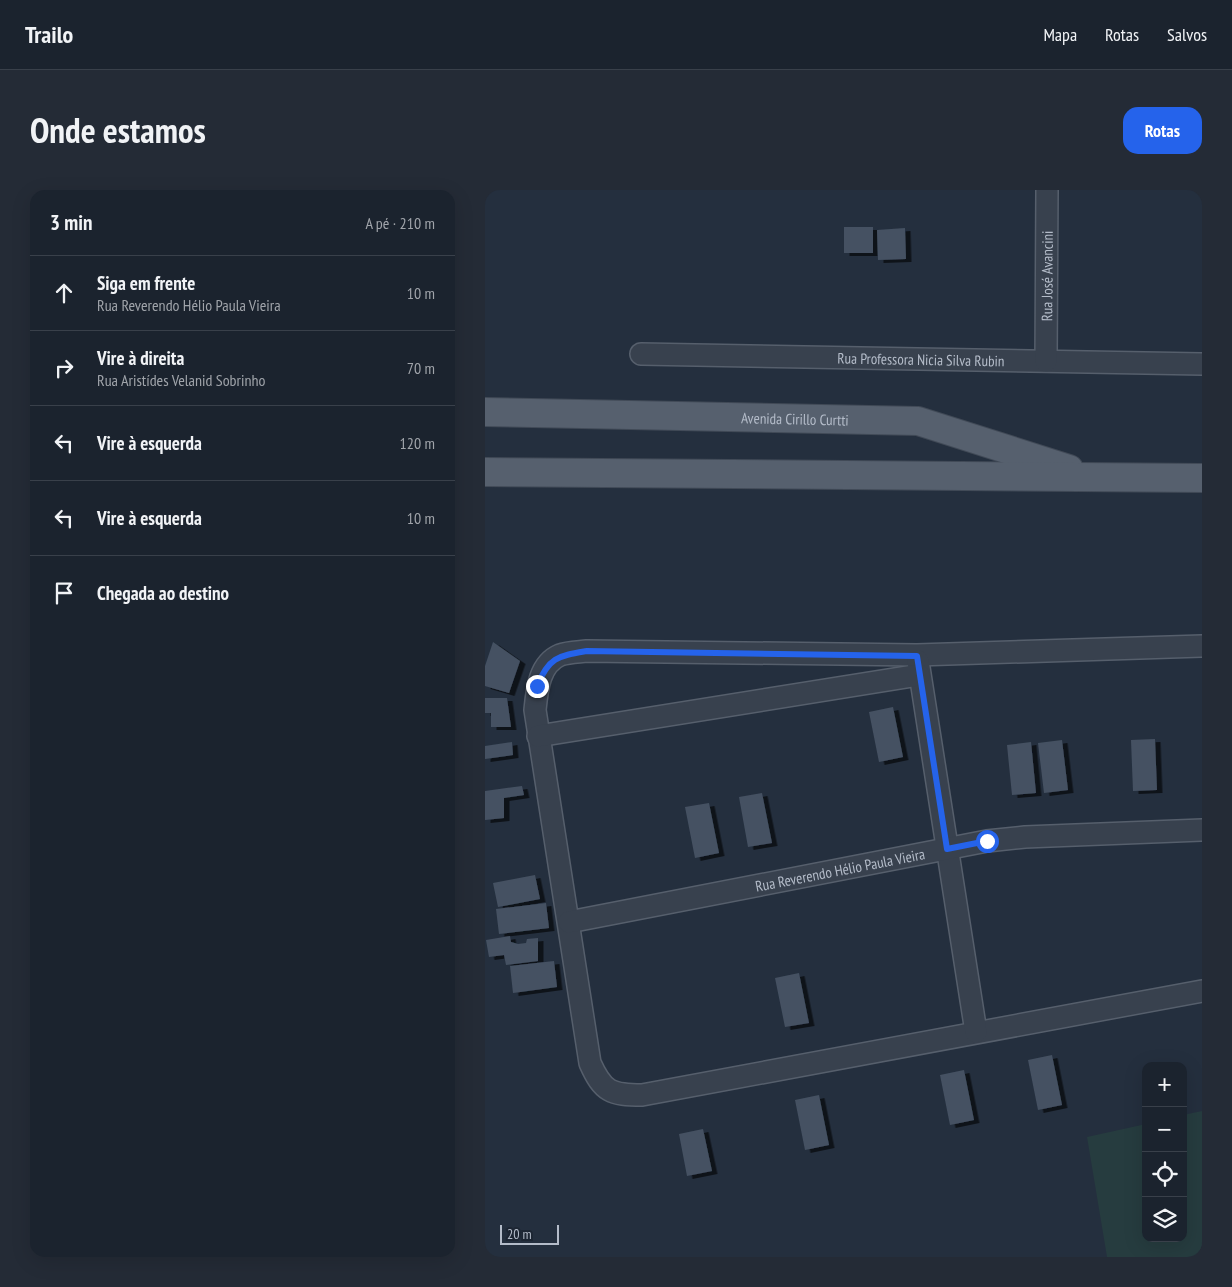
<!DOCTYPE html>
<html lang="pt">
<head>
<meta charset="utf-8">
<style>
	body { margin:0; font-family:"PT Sans Narrow",sans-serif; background:#242b36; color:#f1f3f6 }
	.controls { position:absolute; right:15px; bottom:15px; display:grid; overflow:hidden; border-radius:10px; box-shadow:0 5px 20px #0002 }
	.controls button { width:45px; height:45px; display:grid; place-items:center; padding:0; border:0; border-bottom:1px solid #39404a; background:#1b232e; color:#f1f3f6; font:25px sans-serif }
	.scale { position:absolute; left:15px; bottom:12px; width:59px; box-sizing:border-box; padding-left:5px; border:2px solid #b4bcc9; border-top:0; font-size:14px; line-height:18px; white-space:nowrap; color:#b4bcc9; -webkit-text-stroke:4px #1d2633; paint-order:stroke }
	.stop { position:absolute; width:15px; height:15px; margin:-11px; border:4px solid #2563eb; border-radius:50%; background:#fff }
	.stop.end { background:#2563eb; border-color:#fff; box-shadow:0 1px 5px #0008 }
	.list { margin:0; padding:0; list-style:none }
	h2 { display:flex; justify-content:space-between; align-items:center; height:65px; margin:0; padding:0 20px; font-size:21px }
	h2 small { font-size:16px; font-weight:400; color:#a0a4aa }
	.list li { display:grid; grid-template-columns:32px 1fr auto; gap:15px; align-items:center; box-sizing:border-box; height:75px; padding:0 20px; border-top:1px solid #39404a }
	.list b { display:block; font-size:19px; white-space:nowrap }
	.list p { margin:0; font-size:16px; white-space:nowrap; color:#a0a4aa }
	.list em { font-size:16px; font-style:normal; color:#a0a4aa }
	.icon { flex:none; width:28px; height:28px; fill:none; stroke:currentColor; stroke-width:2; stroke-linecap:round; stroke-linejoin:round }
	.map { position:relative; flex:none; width:717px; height:1067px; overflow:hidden; border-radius:15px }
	header { display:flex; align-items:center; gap:30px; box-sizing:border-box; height:70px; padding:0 25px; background:#1b232e; border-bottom:1px solid #39404a }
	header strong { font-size:24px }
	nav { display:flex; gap:28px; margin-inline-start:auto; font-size:18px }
	.intro { display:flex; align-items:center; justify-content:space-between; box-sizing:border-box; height:120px; padding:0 30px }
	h1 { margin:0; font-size:35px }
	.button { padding:12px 22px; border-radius:15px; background:#2563eb; color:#fff; font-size:18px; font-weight:700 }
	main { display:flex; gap:30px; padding:0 30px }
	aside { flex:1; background:#1b232e; border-radius:15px; box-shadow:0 5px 20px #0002 }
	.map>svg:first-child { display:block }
</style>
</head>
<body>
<header>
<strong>Trailo</strong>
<nav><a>Mapa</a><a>Rotas</a><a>Salvos</a></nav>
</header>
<div class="intro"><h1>Onde estamos</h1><a class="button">Rotas</a></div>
<main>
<aside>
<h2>3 min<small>A pé · 210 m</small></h2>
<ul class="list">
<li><svg class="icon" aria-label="ahead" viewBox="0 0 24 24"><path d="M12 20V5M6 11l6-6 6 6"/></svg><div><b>Siga em frente</b><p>Rua Reverendo Hélio Paula Vieira</p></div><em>10 m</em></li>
<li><svg class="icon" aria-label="right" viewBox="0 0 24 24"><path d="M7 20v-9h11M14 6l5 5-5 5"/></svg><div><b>Vire à direita</b><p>Rua Aristídes Velanid Sobrinho</p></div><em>70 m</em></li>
<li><svg class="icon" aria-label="left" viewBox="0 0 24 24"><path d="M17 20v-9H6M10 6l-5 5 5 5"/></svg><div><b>Vire à esquerda</b></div><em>120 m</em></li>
<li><svg class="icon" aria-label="left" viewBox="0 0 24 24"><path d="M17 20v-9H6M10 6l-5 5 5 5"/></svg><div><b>Vire à esquerda</b></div><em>10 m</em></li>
<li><svg class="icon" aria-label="arrive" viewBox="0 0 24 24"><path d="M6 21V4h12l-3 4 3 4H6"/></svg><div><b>Chegada ao destino</b></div></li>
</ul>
</aside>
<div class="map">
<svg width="717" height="1067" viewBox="0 0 717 1067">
	<defs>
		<filter id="shadow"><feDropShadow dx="5.5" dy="3" stdDeviation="0" flood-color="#0009"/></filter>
	</defs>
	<rect width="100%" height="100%" fill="#242f3e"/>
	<path fill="#263c3f" d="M717,921V1067H622L602,947L661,934V1048H698V925Z"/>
	<path fill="#455162" filter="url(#shadow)" d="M359,37H388V63H359Z
		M420,38L421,69L393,70L392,40Z
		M8,452L35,471L24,503L0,496V476Z
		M0,508H22L26,537H6V523H0Z
		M408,517L418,567L394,572L384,522Z
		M670,549L672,600L648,601L646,550Z
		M577,550L583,600L559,603L553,553Z
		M27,552L28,565L0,569V556Z
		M546,552L551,603L527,605L522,555Z
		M37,596L39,605L19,608V628L0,630V601Z
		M277,603L287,653L263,657L254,607Z
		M224,613L234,663L210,668L200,617Z
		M50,685L55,709L13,717L8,693Z
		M61,713L64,738L14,744L11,719Z
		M25,746L26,752L33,754L41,753L42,749L53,748V771L21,775L19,765L4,767L1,750Z
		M69,771L72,797L28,803L25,776Z
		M314,783L324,833L300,837L290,788Z
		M567,865L577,915L553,920L543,870Z
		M479,880L489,930L465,935L455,885Z
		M334,905L344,955L320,960L310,910Z
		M218,939L227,981L202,986L194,944Z"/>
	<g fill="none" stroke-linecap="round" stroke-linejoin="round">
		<defs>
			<g id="minor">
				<path id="s1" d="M156,164L717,174"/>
				<path id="s2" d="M561,171L562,0"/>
				<path d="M717,456L432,465L102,461C94,462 83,462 75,465C54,474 52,500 50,520L105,873C118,902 126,905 157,905L717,801"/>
				<path d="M433,471L491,842"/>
				<path d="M53,546L434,485"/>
				<path id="s3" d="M84,732L502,651L540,647L717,640"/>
			</g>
			<g id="major">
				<path id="s4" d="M0,222L433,231L584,279"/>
				<path d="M0,282L717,288"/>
			</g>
		</defs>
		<use href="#minor" stroke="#565f6c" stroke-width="24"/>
		<use href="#major" stroke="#414a57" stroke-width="30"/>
		<use href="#minor" stroke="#38414e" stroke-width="21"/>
		<use href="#major" stroke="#56606e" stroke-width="28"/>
	</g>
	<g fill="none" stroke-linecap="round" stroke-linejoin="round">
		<path stroke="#2563eb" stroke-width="6" d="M52,496C64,467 73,466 102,461L432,466L462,659L502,651"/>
	</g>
	<g text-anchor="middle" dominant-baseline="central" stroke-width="4" stroke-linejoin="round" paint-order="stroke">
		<g font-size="15" fill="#b4bcc9" stroke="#1d2633">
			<text stroke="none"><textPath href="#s2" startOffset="85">Rua José Avancini</textPath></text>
			<text stroke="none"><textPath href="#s1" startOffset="280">Rua Professora Nicia Silva Rubin</textPath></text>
			<text stroke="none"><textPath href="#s4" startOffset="310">Avenida Cirillo Curtti</textPath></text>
			<text stroke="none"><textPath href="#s3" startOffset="276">Rua Reverendo Hélio Paula Vieira</textPath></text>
		</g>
	</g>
</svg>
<div class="controls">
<button>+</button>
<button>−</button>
<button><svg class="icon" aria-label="locate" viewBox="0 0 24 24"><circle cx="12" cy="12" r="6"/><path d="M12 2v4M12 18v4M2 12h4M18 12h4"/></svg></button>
<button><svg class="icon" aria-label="layers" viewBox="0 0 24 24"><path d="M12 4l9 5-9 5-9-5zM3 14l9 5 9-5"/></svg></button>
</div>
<div class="scale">20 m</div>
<div class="stop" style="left:502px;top:651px"></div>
<div class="stop end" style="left:52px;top:496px"></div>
</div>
</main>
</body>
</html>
